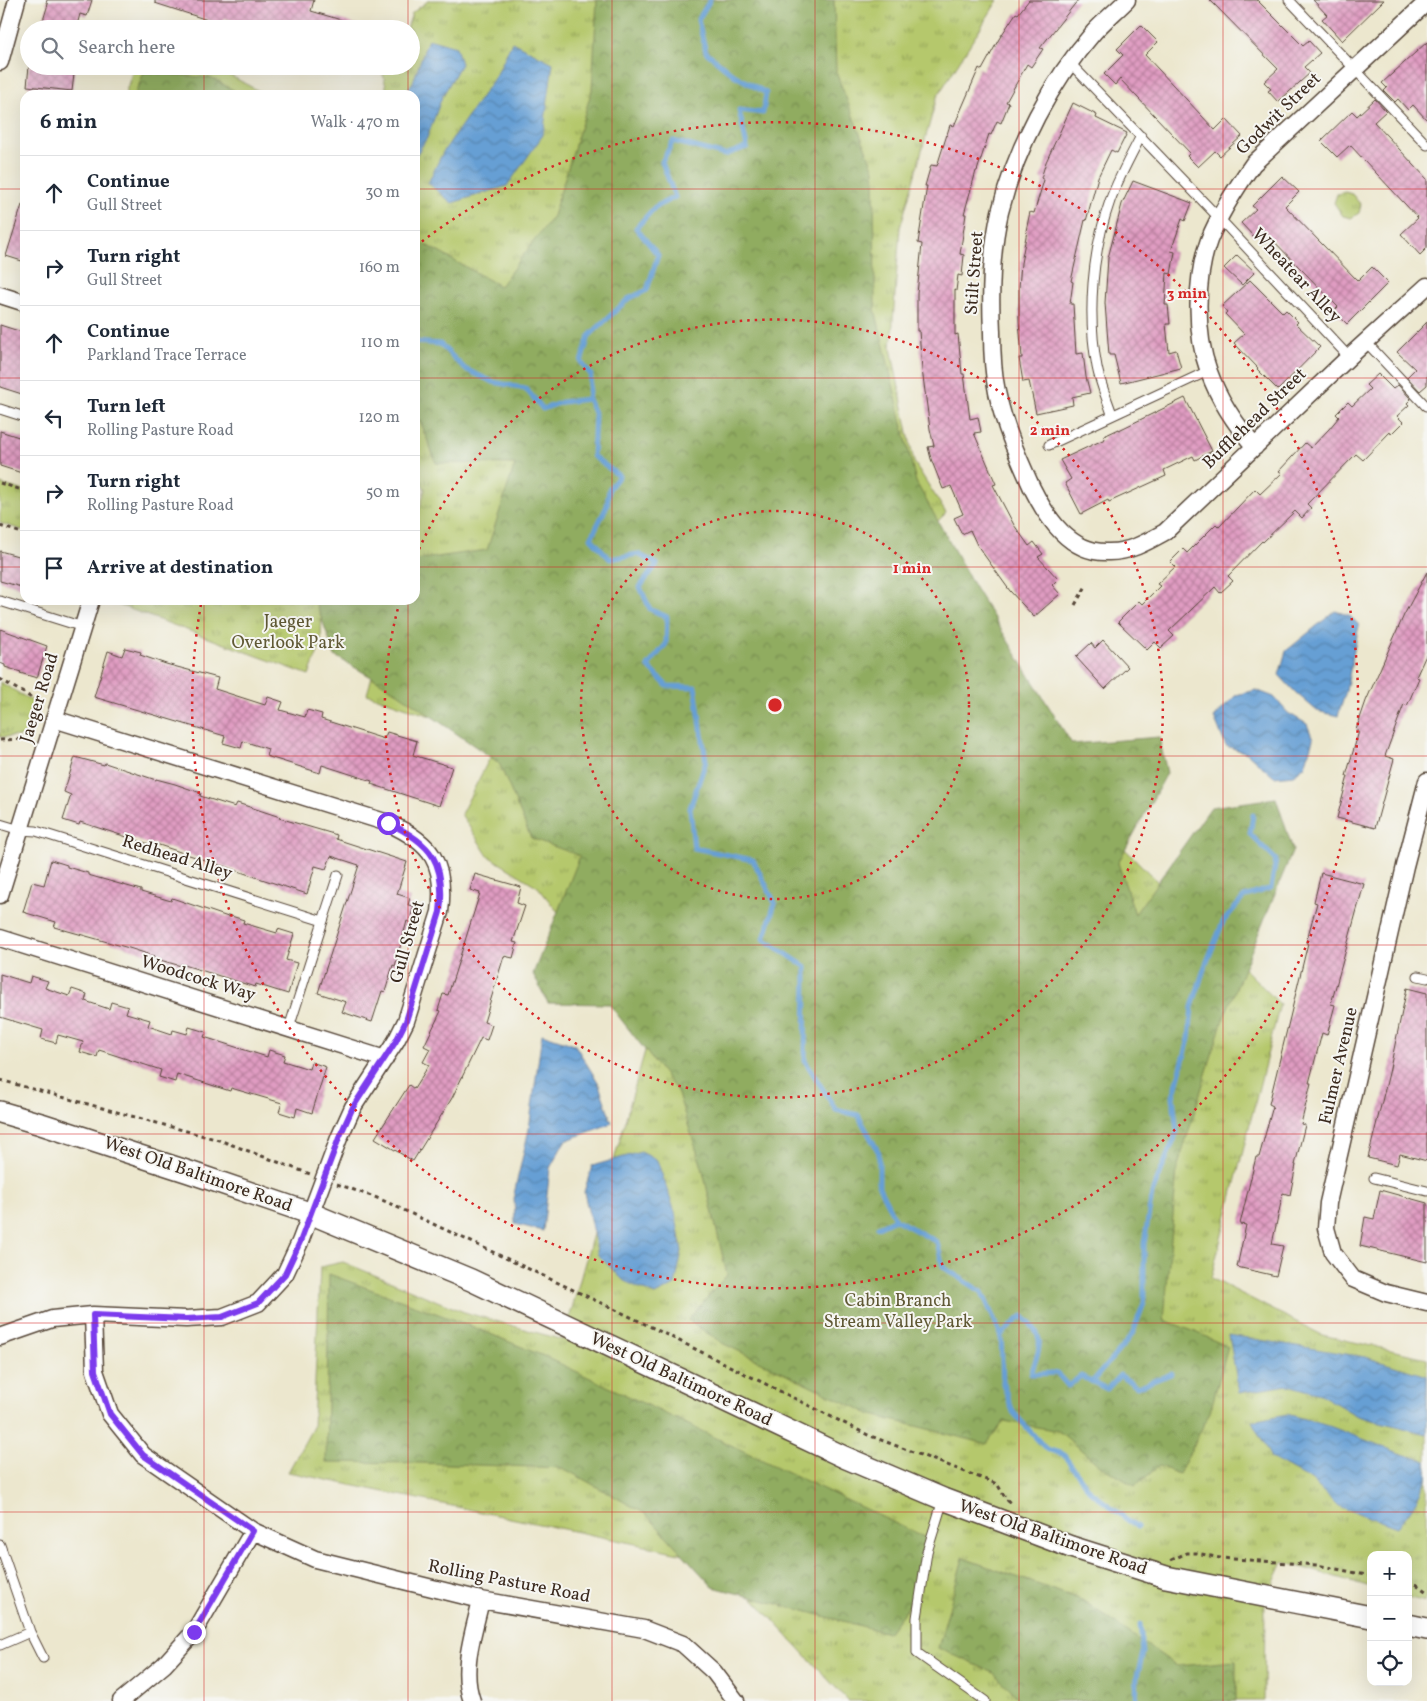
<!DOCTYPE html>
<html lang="en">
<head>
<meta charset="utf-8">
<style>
	body { margin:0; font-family:Vollkorn,serif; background:#f2f2f3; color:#1f2937 }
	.controls { position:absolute; right:15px; bottom:15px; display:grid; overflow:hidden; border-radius:10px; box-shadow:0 5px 20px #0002 }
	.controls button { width:45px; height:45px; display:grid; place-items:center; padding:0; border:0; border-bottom:1px solid #e0e1e3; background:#fff; color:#1f2937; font:25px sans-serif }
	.stop { position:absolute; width:15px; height:15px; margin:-11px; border:4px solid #7c3aed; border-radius:50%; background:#fff }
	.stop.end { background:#7c3aed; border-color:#fff; box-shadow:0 1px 5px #0008 }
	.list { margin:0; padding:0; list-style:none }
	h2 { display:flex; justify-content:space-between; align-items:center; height:65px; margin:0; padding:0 20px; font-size:21px }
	h2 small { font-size:16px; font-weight:400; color:#747a83 }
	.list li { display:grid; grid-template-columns:32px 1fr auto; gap:15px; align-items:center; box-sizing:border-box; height:75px; padding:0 20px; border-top:1px solid #e0e1e3 }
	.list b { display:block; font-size:19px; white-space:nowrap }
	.list p { margin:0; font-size:16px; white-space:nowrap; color:#747a83 }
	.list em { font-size:16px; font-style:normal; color:#747a83 }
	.icon { flex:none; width:28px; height:28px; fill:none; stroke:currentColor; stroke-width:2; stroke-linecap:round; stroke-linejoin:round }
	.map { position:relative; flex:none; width:1427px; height:1701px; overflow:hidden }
	.search { position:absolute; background:#fff; box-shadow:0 5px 20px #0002; left:20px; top:20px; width:400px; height:55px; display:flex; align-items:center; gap:12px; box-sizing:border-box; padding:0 18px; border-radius:28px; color:#747a83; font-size:19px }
	.panel { position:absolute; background:#fff; box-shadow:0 5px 20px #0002; left:20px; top:90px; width:400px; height:515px; border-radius:15px }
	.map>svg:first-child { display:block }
</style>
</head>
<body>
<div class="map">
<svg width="1427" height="1701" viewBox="0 0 1427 1701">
	<defs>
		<pattern id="grass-tufts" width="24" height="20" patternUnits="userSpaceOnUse" patternTransform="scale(1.25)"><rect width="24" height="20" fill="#b5c86c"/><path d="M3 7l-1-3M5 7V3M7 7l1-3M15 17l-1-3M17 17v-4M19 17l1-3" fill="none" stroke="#94a358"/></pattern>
		<pattern id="forest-crowns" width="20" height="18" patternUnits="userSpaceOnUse" patternTransform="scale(1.25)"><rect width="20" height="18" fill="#90ac60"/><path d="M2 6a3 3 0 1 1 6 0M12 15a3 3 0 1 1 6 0" fill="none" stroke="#778c4f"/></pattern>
		<pattern id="water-waves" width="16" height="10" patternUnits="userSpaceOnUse" patternTransform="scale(1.25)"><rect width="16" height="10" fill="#669fd4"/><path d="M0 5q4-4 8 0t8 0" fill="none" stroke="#5582ab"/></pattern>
		<pattern id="building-cross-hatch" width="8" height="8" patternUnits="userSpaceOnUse" patternTransform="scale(1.25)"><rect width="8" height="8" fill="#e09cc2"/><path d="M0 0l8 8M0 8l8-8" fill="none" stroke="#b77f9d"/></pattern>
	</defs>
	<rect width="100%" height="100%" fill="#f6f6f2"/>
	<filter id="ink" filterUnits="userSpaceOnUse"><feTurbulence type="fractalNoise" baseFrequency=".02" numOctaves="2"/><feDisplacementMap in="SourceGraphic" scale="10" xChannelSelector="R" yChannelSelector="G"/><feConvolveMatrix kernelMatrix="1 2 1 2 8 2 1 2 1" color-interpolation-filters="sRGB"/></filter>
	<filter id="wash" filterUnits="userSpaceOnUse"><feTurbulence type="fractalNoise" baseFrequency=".0096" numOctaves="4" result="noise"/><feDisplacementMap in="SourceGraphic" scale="20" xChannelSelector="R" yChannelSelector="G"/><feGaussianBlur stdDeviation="1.12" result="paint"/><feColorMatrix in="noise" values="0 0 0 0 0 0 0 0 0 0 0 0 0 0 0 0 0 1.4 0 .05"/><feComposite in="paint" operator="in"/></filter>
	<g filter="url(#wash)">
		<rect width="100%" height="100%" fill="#ece7ce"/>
		<path fill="url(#grass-tufts)" stroke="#787945" d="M429,0H998L937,97L900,228L891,348L914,462L946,513L876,583L1048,772L1280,1004L1211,1278L1322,1335L1427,1358V1595L1425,1602L1408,1597V1555H1371V1587L1283,1562L1265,1602L1264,1701H848L737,1581L684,1554L288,1472L313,1427L320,1267L343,1262L464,1312L563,1340L671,959L573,931L538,887L488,856L461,814L499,740L367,694L394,600H415V526L425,489L415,473V95H388L381,66H411V29H407L412,13Z
			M134,66H213L266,95H125Z
			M1345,192L1352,194L1361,205L1359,213L1351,218L1343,216L1334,203L1337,194Z
			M0,484L25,491V531L0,523Z
			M117,600H322L321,644L309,675L116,604Z
			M0,682L39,705L29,736L0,737Z"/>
		<path fill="url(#forest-crowns)" stroke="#666b3f" d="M597,0H834L836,72L874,170L875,309L916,482L974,586L1072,744L1159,737L1167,773L1118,863L1135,914L1211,807L1276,798L1293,850L1222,1022L1177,1169L1164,1320L1198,1333L1228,1347L1210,1412L1179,1474L1159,1466L1135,1486L1100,1466L1059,1431L1004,1421L987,1444L872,1415L722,1343L688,1320L727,1275L702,1167L677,1091L609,1004L548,1003L533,974L580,856L531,838L499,763L392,689L335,656L315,600H415V560L487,550L515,464L436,463L421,423L415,420V239L500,286L553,216L592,90Z
			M144,72L212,78L242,95H135Z
			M329,1274L471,1326L546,1357L926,1538L916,1596L888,1633L713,1587L646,1514L563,1468L421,1463L326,1462Z
			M963,1558L1082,1600L1177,1666L1236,1661V1701H1021L994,1673L938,1648Z"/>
		<path fill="url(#water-waves)" stroke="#506479" d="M428,39L456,47L461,64L442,97L427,138L415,157V95H404L413,82Z
			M512,42L553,63L543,135L507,186L452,203L428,183L443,152L497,74Z
			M1335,611L1349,615L1359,625L1346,691L1338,716L1317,711L1296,693L1279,675L1286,651Z
			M1256,690L1274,697L1288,713L1307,724L1313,739L1305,766L1294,775L1274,777L1247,753L1226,746L1214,718L1236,695Z
			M542,1034L575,1045L598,1082L612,1123L565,1141L550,1168L543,1231L515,1224L514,1194L529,1129Z
			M641,1152L657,1160L675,1212L682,1251L675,1285L655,1295L624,1281L598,1255L584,1192L592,1166Z
			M1229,1335L1365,1357L1427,1376V1434L1357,1416L1320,1394L1288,1385L1239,1393Z
			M1287,1414L1329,1426L1402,1454L1427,1461V1479L1414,1505L1397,1527L1338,1506L1311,1480L1271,1458L1252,1421Z"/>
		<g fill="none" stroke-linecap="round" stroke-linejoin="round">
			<path stroke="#669fd4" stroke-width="5" d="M415,342L440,344L465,369L493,382L525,388L543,409L562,402L588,399L595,415L593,456L619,476L609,489L607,506L591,538L610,559L638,554L657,564L640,587L650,609L667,617L666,644L648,666L667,686L695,687L706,761L690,808L694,848L753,860L775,903L764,939L806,967L805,1061L836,1110L858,1115L879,1153V1187L895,1219L937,1242L943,1267L982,1292L1001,1335L1003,1384L1013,1412L1046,1449L1063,1454L1091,1492L1137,1527
				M588,399L591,375L581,362L589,336L628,299L647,290L658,255L636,228L655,207L675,197L662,162L673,141L725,155L747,147L739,110L763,113L766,93L734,75L706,52L698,20L710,0
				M878,1227L895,1219
				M1001,1335L1022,1316C1047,1337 1040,1346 1031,1374L1057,1373L1068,1386L1081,1376L1107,1389L1120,1375L1137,1387L1171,1374
				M1092,1382L1132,1335L1144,1303V1244L1152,1193L1177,1132L1173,1097L1189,1039L1192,1007L1204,969L1223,922L1244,897L1271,888L1276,860L1250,834L1253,815
				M1136,1701L1137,1676L1143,1653L1140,1624"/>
		</g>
		<g id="blocks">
			<path fill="url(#building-cross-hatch)" d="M47,0H92L87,16L80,14L76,29H42L44,25L42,24L48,4L46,3Z
				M155,0H314L311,11L358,25V29H260L225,18L223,25L155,3Z
				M1029,0H1078L1040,48L1043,49L1031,67L1027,64L1006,102L1009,103L1001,123L997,121L991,135L989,134L977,171H976L964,214H966L960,254L964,255L962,276L958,275L956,291L955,290V335L958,334L962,374H964L970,419L978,417L981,432L974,433L996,484L993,485L1014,525L1029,546L1034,542L1043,554L1038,557L1058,579L1052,585L1060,594L1034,617L1010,591L977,545L970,530L962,534L954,518L963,514L951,486L943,489L931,459L928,447L934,446L930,429L922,369L919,331H917V294L922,244L918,243L927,186H925L931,165L937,166L950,125L954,126L979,68L982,70L999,39L1016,13L1018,14Z
				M1210,0H1257L1303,46L1309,41L1320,53L1304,67L1310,73L1278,102L1268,91L1271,89L1264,82L1278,69Z
				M1313,0H1384L1342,41L1322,19L1327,15Z
				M1141,25L1158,42L1145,55L1215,130L1226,119L1242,136L1220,156L1215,151L1198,167L1187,156L1190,153L1120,79L1115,85L1104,74L1123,55L1117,49Z
				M1427,42V120L1413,105L1408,110L1398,99L1395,102L1384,91L1387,88L1382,83Z
				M29,66H75L72,91L27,86Z
				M1375,99L1386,111L1374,122L1427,179V248L1420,255L1401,234L1418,218L1350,145L1337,157L1321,141L1352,111L1357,116Z
				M1073,103L1097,115L1096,118L1127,133L1117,153L1111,150L1098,177L1086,221L1085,220L1071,281L1073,282L1070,304H1073L1076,354L1083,353L1086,377L1090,393L1072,397L1073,405L1036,413L1029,381L1023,382L1019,358H1022L1019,321V288L1021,263L1027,231H1026L1030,212L1034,213L1044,180L1041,178L1046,162Z
				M1282,176L1299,192L1285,206L1358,281L1372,267L1388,283L1347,324L1334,311L1338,307L1262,229L1254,237L1241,223L1256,209L1252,206Z
				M1133,181L1192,203L1185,221L1182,219L1171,251L1175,252L1171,274L1167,273L1165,305H1168L1170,324H1166L1169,352L1176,350L1181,368L1121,383L1114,355H1109L1105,303L1108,258L1122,204Z
				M22,205H25V262L6,256Z
				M1237,255L1255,272L1242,285L1224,268Z
				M1250,280L1283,313L1286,310L1298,322L1296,324L1320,347L1278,390L1257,369L1258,368L1234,343L1244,334L1225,314L1227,312L1222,306Z
				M1427,322V385L1420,391L1407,377L1415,369L1397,352Z
				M0,325L25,333V395L0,387Z
				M1378,374L1393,389L1398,385L1411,399L1407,403L1409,405L1397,416L1403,422L1391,434L1390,432L1363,460L1356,454L1307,504L1311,508L1302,518L1295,511L1263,542L1262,541L1228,576L1233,581L1220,593L1215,587L1169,631L1174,636L1161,648L1155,642L1147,650L1118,622L1139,601L1142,604L1160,586L1157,584L1175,567L1170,562L1183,549L1187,553L1216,524L1219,527L1255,489L1260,494L1282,473L1279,471L1305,443L1311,448L1329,429L1339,417L1336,414L1348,402L1352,406L1370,389L1366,385Z
				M1185,398L1212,451L1195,460L1193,456L1164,470L1166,476L1109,502L1108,500L1081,514L1065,483L1071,479L1060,460L1105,439L1104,436L1119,429V430Z
				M0,431L25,439V474L0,466Z
				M0,551L25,558V588L0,581Z
				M1427,572V653L1416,677L1419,678L1407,706L1404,704L1385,756L1394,759L1375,828L1337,818L1348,776H1346L1359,731L1356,730L1366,701L1404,615Z
				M0,629L47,646L37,678L20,673L21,672L5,667V665L0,663Z
				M1103,640L1128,667L1105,689L1076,657L1091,643L1095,648Z
				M125,648L141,652L140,655L166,664L218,678L215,689L265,705L268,697L283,702L280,710L305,717L307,710L322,714L321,719L384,739L387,732L417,741L413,755L452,767L439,806L371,784L372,781L322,765L320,773L266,756L268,749L243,741L241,748L223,743L225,736L94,697L108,651L122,656Z
				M75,757L104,765L105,763L156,780V779L175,784L201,793L200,796L235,807L237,803L256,809L280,817L279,818L337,835L336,839L407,862L397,894L410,898L408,905L414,906L409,922L407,921L395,966L393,965L385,992L382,991L372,1022L342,1012L346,1002L318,993L359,865L331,856L326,869L315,866L307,894L153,843L152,845L80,822L79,825L63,820L71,795L64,792Z
				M51,860L67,865V867L88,873V875L141,890V892L171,901L172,898L228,917V915L244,920L243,923L277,933L278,929L294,934L286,960L297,963L288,994L256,984L255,987L181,964V966L153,958L154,956L129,948L54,927L56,922L23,912L32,882L44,885Z
				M1321,873L1364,884L1331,1004L1335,1005L1327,1035L1322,1033L1309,1083H1311L1301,1124L1305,1125L1295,1165H1296L1290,1195L1283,1193L1272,1244L1283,1246L1276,1276L1237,1267L1246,1225L1240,1224L1256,1157H1259L1273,1106L1269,1104L1308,943H1306L1317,903L1314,902Z
				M475,874L521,887L517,903L525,906L513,942L517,943L513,958L504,956L484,1022L492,1025L487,1040L481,1038L452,1098L413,1161L375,1138L409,1085L414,1089L429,1065L423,1062L430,1049L424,1046L441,1011L438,1010L443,994L448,995L480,893L470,890Z
				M0,974L29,983L31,976L48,981L45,988L69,996L72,989L87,994L85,1001L109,1009L111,1002L128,1007L126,1013L150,1020L148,1026L172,1034L173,1030L187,1034L189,1027L206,1032L204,1037L267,1057L269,1050L285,1055L283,1061L309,1069L311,1062L326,1067L312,1113L297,1108L295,1117L279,1112L282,1103L231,1088L230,1091L177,1074L175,1082L159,1077L161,1070L99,1050L97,1057L80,1052L83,1042L58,1035L56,1043L41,1039L43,1030L0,1017Z
				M1407,988L1427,993V1161L1400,1154L1397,1165L1368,1158L1389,1073Z
				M1380,1190L1427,1203V1262L1360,1246L1365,1217L1374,1219Z"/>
		</g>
	</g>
	<g filter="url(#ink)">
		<use href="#blocks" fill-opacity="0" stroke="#564638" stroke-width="1"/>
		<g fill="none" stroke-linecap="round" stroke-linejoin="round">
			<defs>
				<path id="service" d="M1289,0L1427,145
					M1070,63L1219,218L1349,357
					M1366,342L1426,406
					M0,409L25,417
					M1112,414C1107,399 1100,383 1097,367C1087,314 1092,252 1110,201C1118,179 1130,157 1141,136
					M1049,445L1208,371
					M0,601L83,627
					M0,824L20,830L36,831L323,921L289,1028
					M323,921L338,875
					M1418,976L1427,978
					M1374,1178L1427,1191
					M943,1500L927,1552L917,1618V1653L985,1701
					M0,1545L30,1632L43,1658
					M0,1645L30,1632"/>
				<path id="minor" d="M1127,0C1116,11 1104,21 1094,32C1051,81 1016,148 1000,212C991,251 990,291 992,332C992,352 993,373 997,392C1004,426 1018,457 1032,488C1047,518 1070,554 1109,552C1130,552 1147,542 1165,532L1349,357L1427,286
					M0,62L17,0
					M0,295L25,303
					M1255,447C1235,424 1219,400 1209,372C1195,334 1195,278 1209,240C1220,213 1236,188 1253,164L1427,2
					M1427,781L1405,866L1328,1203L1326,1228L1333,1253L1353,1279L1386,1293L1427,1303
					M0,895L91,600
					M0,938L385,1059
					M93,1315L95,1371L110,1414L143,1455L253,1531L315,1559L481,1600L644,1629L683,1644L714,1672L736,1701
					M0,1337L52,1319L93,1315L186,1319L222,1317L258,1303L285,1274L300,1242L339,1138L353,1107L396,1041L406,1021L440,912C446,863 432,843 388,823L54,719
					M121,1701L164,1665L194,1632L253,1531
					M472,1701C460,1669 474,1632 481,1600"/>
				<path id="tertiary" d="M0,1112L41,1124L189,1172L312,1214L471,1280L844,1457L943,1499L1071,1547L1166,1577L1371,1617
					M1408,1625L1427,1629"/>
			</defs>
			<use href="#service" stroke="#564638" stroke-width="11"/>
			<use href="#minor" stroke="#564638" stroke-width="19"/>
			<use href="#tertiary" stroke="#564638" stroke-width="24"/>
			<path stroke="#564638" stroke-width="3" stroke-dasharray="4 4" stroke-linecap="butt" d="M0,483L25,491
				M0,526L25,534
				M1075,605L1086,586
				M0,679L42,704
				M0,740L31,739
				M0,1080L219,1140L310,1174
				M337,1184L380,1199L635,1319L868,1435L997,1484C1002,1491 1005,1500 1012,1504
				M1171,1560L1187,1553H1197L1220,1558L1317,1565L1371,1576
				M1408,1583L1416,1584L1427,1592"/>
			<use href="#service" stroke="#fff" stroke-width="9"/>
			<use href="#minor" stroke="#fff" stroke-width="16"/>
			<use href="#tertiary" stroke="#fff" stroke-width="21"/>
		</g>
	</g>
	<g fill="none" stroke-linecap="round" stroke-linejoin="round" filter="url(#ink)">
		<path stroke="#7c3aed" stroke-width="6" d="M194,1632L253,1531L143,1455L110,1414L95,1371L93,1315L186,1319L222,1317L258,1303L285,1274L300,1242L339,1138L353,1107L396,1041L406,1021L440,912C446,863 432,843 388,823"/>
	</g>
	<path fill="none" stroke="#d62828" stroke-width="1" stroke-opacity="0.55" d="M204,0V29M408,0V29M612,0V1701M815,0V1701M1019,0V1701M1223,0V1701M204,66V95M408,66V95M0,189H25M415,189H1427M0,378H25M415,378H1427M0,567H25M415,567H1427M204,600V1701M408,600V1701M0,756H1427M0,945H1427M0,1134H1427M0,1323H1427M0,1512H1427"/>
	<g fill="none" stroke="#d62828" stroke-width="2.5" stroke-dasharray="2.5 5">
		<circle cx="775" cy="705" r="194"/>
		<path d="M416 556A389 389 0 1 1 400 601"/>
		<path d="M416 246A583 583 0 1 1 201 604"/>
	</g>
	<g text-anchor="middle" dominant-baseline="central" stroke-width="4" stroke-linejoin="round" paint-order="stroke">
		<g font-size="18" fill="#3b2a1e" stroke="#f6f6f2">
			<text transform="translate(1279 114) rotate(-44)">Godwit Street</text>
			<text transform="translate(975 273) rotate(-86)">Stilt Street</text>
			<text transform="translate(1296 276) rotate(47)">Wheatear Alley</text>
			<text transform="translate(1255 419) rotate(-44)">Bufflehead Street</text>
			<text transform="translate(40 698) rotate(-73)">Jaeger Road</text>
			<text transform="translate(177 858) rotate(17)">Redhead Alley</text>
			<text transform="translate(408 942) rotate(-74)">Gull Street</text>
			<text transform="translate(198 979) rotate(17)">Woodcock Way</text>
			<text transform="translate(1339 1066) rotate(-77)">Fulmer Avenue</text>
			<text transform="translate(198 1175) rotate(19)">West Old Baltimore Road</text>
			<text transform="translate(681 1380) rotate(25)">West Old Baltimore Road</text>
			<text transform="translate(1053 1538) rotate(19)">West Old Baltimore Road</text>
			<text transform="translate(509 1582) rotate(11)">Rolling Pasture Road</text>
		</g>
		<g font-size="18" fill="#605935" stroke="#f6f6f2">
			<text x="288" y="622">Jaeger<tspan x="288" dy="21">Overlook Park</tspan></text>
			<text x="898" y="1301">Cabin Branch<tspan x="898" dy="21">Stream Valley Park</tspan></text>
		</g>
	</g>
	<circle cx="775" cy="705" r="8" fill="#d62828" stroke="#f6f6f2" stroke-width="2.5"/>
	<g font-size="15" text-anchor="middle" font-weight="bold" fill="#d62828" stroke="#f6f6f2" stroke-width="4" stroke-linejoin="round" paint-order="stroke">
		<text x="1187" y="298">3 min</text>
		<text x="1050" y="435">2 min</text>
		<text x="912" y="573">1 min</text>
	</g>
</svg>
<div class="controls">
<button>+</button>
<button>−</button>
<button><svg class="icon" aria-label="locate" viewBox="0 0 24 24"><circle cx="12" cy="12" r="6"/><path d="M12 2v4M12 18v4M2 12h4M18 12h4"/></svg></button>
</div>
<div class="stop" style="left:388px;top:823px"></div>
<div class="stop end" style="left:194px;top:1632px"></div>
<div class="search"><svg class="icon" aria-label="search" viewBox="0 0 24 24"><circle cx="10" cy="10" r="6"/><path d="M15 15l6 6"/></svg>Search here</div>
<section class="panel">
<h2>6 min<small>Walk · 470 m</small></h2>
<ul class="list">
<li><svg class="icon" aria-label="ahead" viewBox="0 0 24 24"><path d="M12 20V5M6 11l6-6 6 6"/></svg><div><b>Continue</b><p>Gull Street</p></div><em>30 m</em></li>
<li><svg class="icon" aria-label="right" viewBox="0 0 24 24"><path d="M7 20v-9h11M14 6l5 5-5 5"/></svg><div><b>Turn right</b><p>Gull Street</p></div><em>160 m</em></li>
<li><svg class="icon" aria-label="ahead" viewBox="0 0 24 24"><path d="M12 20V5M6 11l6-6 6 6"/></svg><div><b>Continue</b><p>Parkland Trace Terrace</p></div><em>110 m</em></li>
<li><svg class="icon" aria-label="left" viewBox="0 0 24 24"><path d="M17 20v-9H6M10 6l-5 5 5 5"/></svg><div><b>Turn left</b><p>Rolling Pasture Road</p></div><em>120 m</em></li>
<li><svg class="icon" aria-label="right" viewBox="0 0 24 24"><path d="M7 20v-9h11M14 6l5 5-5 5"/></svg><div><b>Turn right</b><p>Rolling Pasture Road</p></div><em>50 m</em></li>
<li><svg class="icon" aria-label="arrive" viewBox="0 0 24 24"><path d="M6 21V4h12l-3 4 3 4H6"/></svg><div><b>Arrive at destination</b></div></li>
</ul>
</section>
</div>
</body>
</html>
